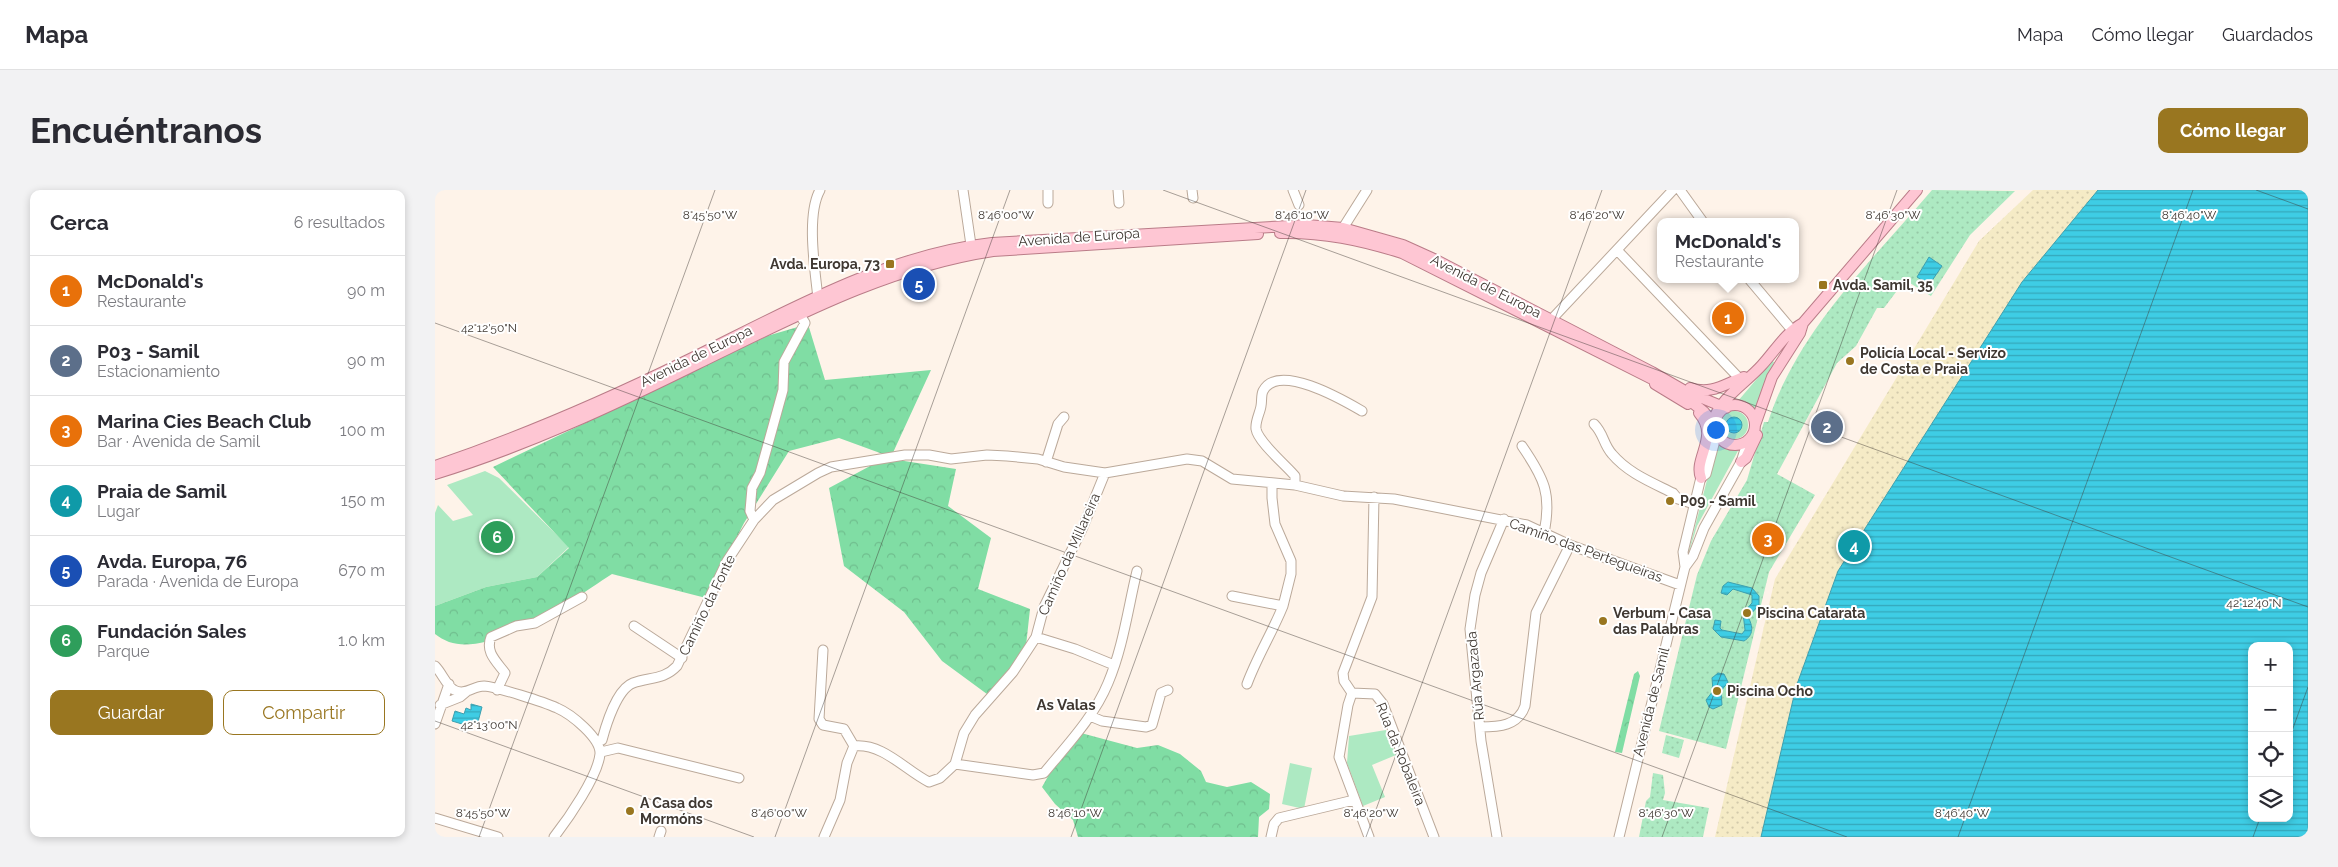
<!DOCTYPE html>
<html lang="es">
<head>
<meta charset="utf-8">
<style>
	body { margin:0; font-family:Raleway,sans-serif; background:#f2f2f3; color:#2b2b33 }
	.controls { position:absolute; right:15px; bottom:15px; display:grid; overflow:hidden; border-radius:10px; box-shadow:0 2px 8px #0003 }
	.controls button { width:45px; height:45px; display:grid; place-items:center; padding:0; border:0; border-bottom:1px solid #e1e1e2; background:#fff; color:#2b2b33; font:25px sans-serif }
	.you { position:absolute; left:1280px; top:239px; width:18px; height:18px; margin:-12px; border:4px solid #fff; border-radius:50%; background:#1a73e8; box-shadow:0 0 0 8px #1a73e833 }
	.badge { display:grid; place-items:center; width:32px; height:32px; border-radius:50%; background:#997620; color:#fff; font-size:16px; font-weight:700 }
	.pin { position:absolute; translate:-50% -50%; border:2px solid #fff; box-shadow:0 1px 5px #0006 }
	.popup { position:absolute; left:1222px; top:28px; width:142px; height:65px; box-sizing:border-box; display:grid; place-content:center; border-radius:10px; background:#fff; filter:drop-shadow(0 1px 4px #0005); font-size:16px; white-space:nowrap; color:#7c7c81 }
	.popup b { font-size:19px; color:#2b2b33 }
	.popup::after { content:''; position:absolute; left:50%; top:100%; margin-left:-10px; border:10px solid transparent; border-top-color:#fff }
	.list { margin:0; padding:0; list-style:none }
	h2 { display:flex; justify-content:space-between; align-items:center; height:65px; margin:0; padding:0 20px; font-size:21px }
	h2 small { font-size:16px; font-weight:400; color:#7c7c81 }
	.list li { display:grid; grid-template-columns:32px 1fr auto; gap:15px; align-items:center; box-sizing:border-box; height:70px; padding:0 20px; border-top:1px solid #e1e1e2 }
	.list b { display:block; font-size:19px; white-space:nowrap }
	.list p { margin:0; font-size:16px; white-space:nowrap; color:#7c7c81 }
	.list em { font-size:16px; font-style:normal; color:#7c7c81 }
	.actions { display:flex; gap:10px; padding:15px 20px }
	.actions a { flex:1; padding:11px 0; border:1px solid #997620; border-radius:10px; text-align:center; font-size:18px; color:#997620 }
	.actions .main { background:#997620; color:#fff }
	.icon { flex:none; width:28px; height:28px; fill:none; stroke:currentColor; stroke-width:2; stroke-linecap:round; stroke-linejoin:round }
	.map { position:relative; flex:none; width:1873px; height:647px; overflow:hidden; border-radius:10px }
	header { display:flex; align-items:center; gap:30px; box-sizing:border-box; height:70px; padding:0 25px; background:#fff; border-bottom:1px solid #e1e1e2 }
	header strong { font-size:24px }
	nav { display:flex; gap:28px; margin-inline-start:auto; font-size:18px }
	.intro { display:flex; align-items:center; justify-content:space-between; box-sizing:border-box; height:120px; padding:0 30px }
	h1 { margin:0; font-size:35px }
	.button { padding:12px 22px; border-radius:10px; background:#997620; color:#fff; font-size:18px; font-weight:700 }
	main { display:flex; gap:30px; padding:0 30px }
	aside { flex:1; background:#fff; border-radius:10px; box-shadow:0 2px 8px #0003 }
	.map>svg:first-child { display:block }
</style>
</head>
<body>
<header>
<strong>Mapa</strong>
<nav><a>Mapa</a><a>Cómo llegar</a><a>Guardados</a></nav>
</header>
<div class="intro"><h1>Encuéntranos</h1><a class="button">Cómo llegar</a></div>
<main>
<aside>
<h2>Cerca<small>6 resultados</small></h2>
<ul class="list">
<li><span class="badge" style="background:#e8710a">1</span><div><b>McDonald's</b><p>Restaurante</p></div><em>90 m</em></li>
<li><span class="badge" style="background:#5c6f8a">2</span><div><b>P03 - Samil</b><p>Estacionamiento</p></div><em>90 m</em></li>
<li><span class="badge" style="background:#e8710a">3</span><div><b>Marina Cies Beach Club</b><p>Bar · Avenida de Samil</p></div><em>100 m</em></li>
<li><span class="badge" style="background:#0f9aa8">4</span><div><b>Praia de Samil</b><p>Lugar</p></div><em>150 m</em></li>
<li><span class="badge" style="background:#1a4fb4">5</span><div><b>Avda. Europa, 76</b><p>Parada · Avenida de Europa</p></div><em>670 m</em></li>
<li><span class="badge" style="background:#2e9e5b">6</span><div><b>Fundación Sales</b><p>Parque</p></div><em>1.0 km</em></li>
</ul>
<div class="actions"><a class="main">Guardar</a><a>Compartir</a></div>
</aside>
<div class="map">
<svg width="1873" height="647" viewBox="0 0 1873 647">
	<defs>
		<pattern id="forest-crowns" width="20" height="18" patternUnits="userSpaceOnUse" patternTransform="scale(1.25)"><rect width="20" height="18" fill="#80dda4"/><path d="M2 6a3 3 0 1 1 6 0M12 15a3 3 0 1 1 6 0" fill="none" stroke="#70be8e"/></pattern>
		<pattern id="sand-dots" width="8" height="8" patternUnits="userSpaceOnUse" patternTransform="scale(1.25)"><rect width="8" height="8" fill="#f5ebc6"/><path d="M2 2h.1M6 6h.1" fill="none" stroke="#d3caab" stroke-width="1.8" stroke-linecap="round"/></pattern>
		<pattern id="park-dots" width="8" height="8" patternUnits="userSpaceOnUse" patternTransform="scale(1.25)"><rect width="8" height="8" fill="#ade9c2"/><path d="M2 2h.1M6 6h.1" fill="none" stroke="#96c9a7" stroke-width="1.8" stroke-linecap="round"/></pattern>
		<pattern id="water-rules" width="6" height="5" patternUnits="userSpaceOnUse" patternTransform="scale(1.25)"><rect width="6" height="5" fill="#3ecde5"/><path d="M0 2.5h6" fill="none" stroke="#35a7ba"/></pattern>
	</defs>
	<rect width="100%" height="100%" fill="#fef3e9"/>
	<path fill="#ade9c2" d="M1337,171L1339,172L1319,221L1303,211Z
		M1285 235a14 14 0 1 1 28 0a14 14 0 1 1-28 0Z
		M1282,251L1291,258L1304,259L1262,336L1251,372Z
		M50,281L64,288L134,357L102,387L51,397L0,416V323L3,315L18,331L38,325L12,295Z
		M951,540L961,565L937,575L950,607L928,616L912,573L914,546Z
		M855,573L877,578L869,619L847,614Z"/>
	<path fill="url(#forest-crowns)" d="M373,134L390,190L496,180L456,267L404,248L354,261L309,333L271,408L177,384C140,408 59,467 14,452C9,450 4,447 0,444V416L51,397L102,387L134,358L58,277L332,146Z
		M450,268L521,279L513,316L556,348L543,399L595,419L590,465L556,507L507,471L469,422L409,376L394,298Z
		M1203,481L1205,486L1187,563L1180,562L1199,484Z
		M646,543L702,558L723,555L745,564L766,581L771,592L792,597L816,592L835,604L834,619L824,627L823,647H643L638,630L620,614L607,597L620,574L637,557Z"/>
	<path fill="url(#sand-dots)" d="M1598,0H1753L1394,647H1280L1340,389L1544,51Z"/>
	<path fill="url(#park-dots)" d="M1497,0L1580,1L1535,45L1496,106L1470,90L1449,118H1442L1421,156L1402,173L1342,284L1380,305L1334,382L1291,559L1224,541L1262,385L1276,351L1312,290L1329,232H1333C1363,140 1436,72 1497,0Z
		M1231,545L1249,550L1244,568L1227,563Z
		M1218,583L1228,585L1230,603L1228,610L1274,618L1268,647H1204L1211,611L1215,607Z"/>
	<path fill="url(#water-rules)" stroke="#3ea0af" fill-rule="evenodd" d="M1663,0H1873V647H1326L1361,497L1403,381L1587,92ZM1817,456H1854V628H1817Z
		M1494,67L1507,76L1494,95L1482,87Z
		M1291 235a8 8 0 1 1 16 0a8 8 0 1 1-16 0Z
		M1293,392L1317,398L1324,406V415L1313,427C1318,436 1319,445 1309,451L1286,447L1278,439L1280,430L1286,431L1285,438L1287,440L1307,444L1310,440L1308,423L1317,413V405L1298,399L1292,405L1286,403L1288,396Z
		M1283,483L1289,484L1293,492L1286,501L1287,515L1278,519L1274,517L1271,510L1278,501L1277,488Z
		M36,514L47,517L43,532L39,531L37,537L17,531L20,521L29,524L31,518L36,520Z"/>
	<g fill="none" stroke-linecap="round" stroke-linejoin="round">
		<defs>
			<path id="minor" d="M528,0L536,55
				M613,0V13
				M683,0L684,13
				M757,0L758,8
				M858,0L864,15
				M1245,0L1268,32
				M908,38L932,0
				M1182,60L1304,188
				M1314,89L1357,140
				M383,108C380,80 371,25 385,0
				M365,125L370,133L349,172L348,200L325,283L317,298L315,321L319,330L338,310L383,283L396,277L470,265H494L516,269L552,265L572,266L603,269L629,277L670,283L752,269L767,271L797,289L860,295L908,306L959,309L1092,335L1135,355L1245,395
				M1116,130L1238,0
				M1159,234C1169,244 1168,254 1177,264C1193,283 1216,292 1238,303L1243,309L1259,314
				M1087,256C1109,288 1117,304 1109,343
				M611,272L623,234L629,227
				M1266,288L1271,284L1282,243
				M860,295V286C851,275 823,252 821,239C820,231 825,223 826,216C827,211 826,205 828,201C843,172 908,210 927,221
				M1250,377L1248,362L1267,283
				M797,406L848,416L856,384V371L840,334L837,308V293
				M199,436L247,468
				M601,447L640,459L679,475
				M388,460L384,529L388,535L409,539L419,556
				M0,476C7,483 11,495 19,500C30,506 38,496 49,496C62,497 109,512 122,518C136,524 166,548 165,564C163,586 133,629 119,647
				M812,494C822,467 837,443 848,416
				M62,500L70,483C61,471 50,462 56,447L81,436L100,433L147,407
				M917,503L909,491L908,483L937,407L939,307
				M917,503L940,504L948,514L999,647
				M917,503L913,515L904,567L934,647
				M5,515L25,507L31,502
				M655,526L667,531L711,537L717,535L726,503L733,500
				M0,534L14,494
				M1045,537C1064,537 1083,536 1090,516L1101,423L1135,355
				M163,552L167,550C171,535 182,499 198,493C214,487 229,490 242,476L292,371L319,330
				M166,562L183,558L304,588
				M520,574L598,585L609,583C632,555 659,527 673,493C688,458 693,418 702,381
				M0,628L63,647
				M224,647L226,641
				M389,647L405,610L412,573L419,556C448,553 470,580 494,592L505,588L520,574L529,543L540,525L578,482L601,447L609,417L648,337L670,283
				M836,647L839,634L844,628L919,610
				M1062,647L1046,551L1035,439L1040,405L1046,383L1069,329
				M1184,647L1250,377L1258,366L1269,338L1306,272L1313,250"/>
			<path id="major" d="M845,43C888,42 926,50 967,63L1229,195
				M1220,194L1253,214
				M1255,198C1277,205 1289,194 1309,187
				M1248,205L1269,222L1280,235
				M1280 235a20 20 0 1 1 40 0a20 20 0 1 1-40 0Z
				M1264,223C1285,247 1258,268 1266,288
				M1278,231C1286,207 1311,193 1327,175C1340,161 1350,143 1368,133L1482,0
				M1320,235L1337,187L1365,143L1368,133
				M1306,272L1311,268L1322,245
				M0,276C86,247 169,211 251,171C347,124 449,65 557,53L872,35L908,38L968,55L999,69L1217,182L1250,201L1291,218
				M0,284C91,256 177,216 262,174C357,128 452,77 558,61L823,44"/>
		</defs>
		<use href="#minor" stroke="#bba99a" stroke-width="11"/>
		<use href="#major" stroke="#ba7c88" stroke-width="12"/>
		<use href="#minor" stroke="#fff" stroke-width="9"/>
		<use href="#major" stroke="#fec6d3" stroke-width="10"/>
	</g>
	<path fill="none" stroke="#3f3832" stroke-width="1" stroke-opacity="0.45" d="M728,0L1873,417M1821,0L1873,19M0,133L1412,647M0,531L319,647M1854,549L1873,497M44,647L280,0M340,647L575,0M636,647L871,0M931,647L1167,0M1227,647L1462,0M1523,647L1758,0M1818,647L1825,628"/>
	<g fill="#997620" stroke="#fff" stroke-width="2">
		<rect x="450" y="69" width="10" height="10" rx="2.5"/>
		<rect x="1383" y="90" width="10" height="10" rx="2.5"/>
		<circle cx="1415" cy="171" r="5"/>
		<circle cx="1235" cy="311" r="5"/>
		<circle cx="1312" cy="423" r="5"/>
		<circle cx="1168" cy="431" r="5"/>
		<circle cx="1282" cy="501" r="5"/>
		<circle cx="195" cy="621" r="5"/>
	</g>
	<g text-anchor="middle" dominant-baseline="central" stroke-width="4" stroke-linejoin="round" paint-order="stroke">
		<g font-size="14" fill="#3f3832" stroke="#fff">
			<text transform="translate(644 47) rotate(-4)">Avenida de Europa</text>
			<text transform="translate(1051 96) rotate(27)">Avenida de Europa</text>
			<text transform="translate(261 166) rotate(-26)">Avenida de Europa</text>
			<text transform="translate(1151 360) rotate(20)">Camiño das Pertegueiras</text>
			<text transform="translate(634 364) rotate(-66)">Camiño da Millareira</text>
			<text transform="translate(272 415) rotate(-64)">Camiño da Fonte</text>
			<text transform="translate(1040 486) rotate(-95)">Rúa Argazada</text>
			<text transform="translate(1216 512) rotate(-76)">Avenida de Samil</text>
			<text transform="translate(966 564) rotate(68)">Rúa da Robaleira</text>
		</g>
		<g font-size="14" font-weight="bold" fill="#3f3832" stroke="#fff" text-anchor="start">
			<text x="445" y="74" text-anchor="end">Avda. Europa, 73</text>
			<text x="1398" y="95">Avda. Samil, 35</text>
			<text x="1425" y="163">Policía Local - Servizo<tspan x="1425" dy="16">de Costa e Praia</tspan></text>
			<text x="1245" y="311">P09 - Samil</text>
			<text x="1178" y="423">Verbum - Casa<tspan x="1178" dy="16">das Palabras</tspan></text>
			<text x="1322" y="423">Piscina Catarata</text>
			<text x="1292" y="501">Piscina Ocho</text>
			<text x="205" y="613">A Casa dos<tspan x="205" dy="16">Mormóns</tspan></text>
		</g>
		<g font-size="15" font-weight="bold" fill="#3f3832" stroke="#fff">
			<text x="631" y="515">As Valas</text>
		</g>
	</g>
	<g font-size="12" text-anchor="middle" fill="#3f3832" stroke="#fff" stroke-width="4" stroke-linejoin="round" paint-order="stroke">
		<text x="1754" y="29">8°46'40"W</text>
		<text x="275" y="29">8°45'50"W</text>
		<text x="571" y="29">8°46'00"W</text>
		<text x="867" y="29">8°46'10"W</text>
		<text x="1162" y="29">8°46'20"W</text>
		<text x="1458" y="29">8°46'30"W</text>
		<text x="54" y="142">42°12'50"N</text>
		<text x="1819" y="417">42°12'40"N</text>
		<text x="54" y="539">42°13'00"N</text>
		<text x="48" y="627">8°45'50"W</text>
		<text x="344" y="627">8°46'00"W</text>
		<text x="640" y="627">8°46'10"W</text>
		<text x="936" y="627">8°46'20"W</text>
		<text x="1231" y="627">8°46'30"W</text>
		<text x="1527" y="627">8°46'40"W</text>
	</g>
</svg>
<div class="controls">
<button>+</button>
<button>−</button>
<button><svg class="icon" aria-label="locate" viewBox="0 0 24 24"><circle cx="12" cy="12" r="6"/><path d="M12 2v4M12 18v4M2 12h4M18 12h4"/></svg></button>
<button><svg class="icon" aria-label="layers" viewBox="0 0 24 24"><path d="M12 4l9 5-9 5-9-5zM3 14l9 5 9-5"/></svg></button>
</div>
<div class="you"></div>
<div class="pin badge" style="left:1293px;top:128px;background:#e8710a">1</div>
<div class="popup"><b>McDonald's</b>Restaurante</div>
<div class="pin badge" style="left:1392px;top:237px;background:#5c6f8a">2</div>
<div class="pin badge" style="left:1333px;top:349px;background:#e8710a">3</div>
<div class="pin badge" style="left:1419px;top:356px;background:#0f9aa8">4</div>
<div class="pin badge" style="left:484px;top:94px;background:#1a4fb4">5</div>
<div class="pin badge" style="left:62px;top:347px;background:#2e9e5b">6</div>
</div>
</main>
</body>
</html>
